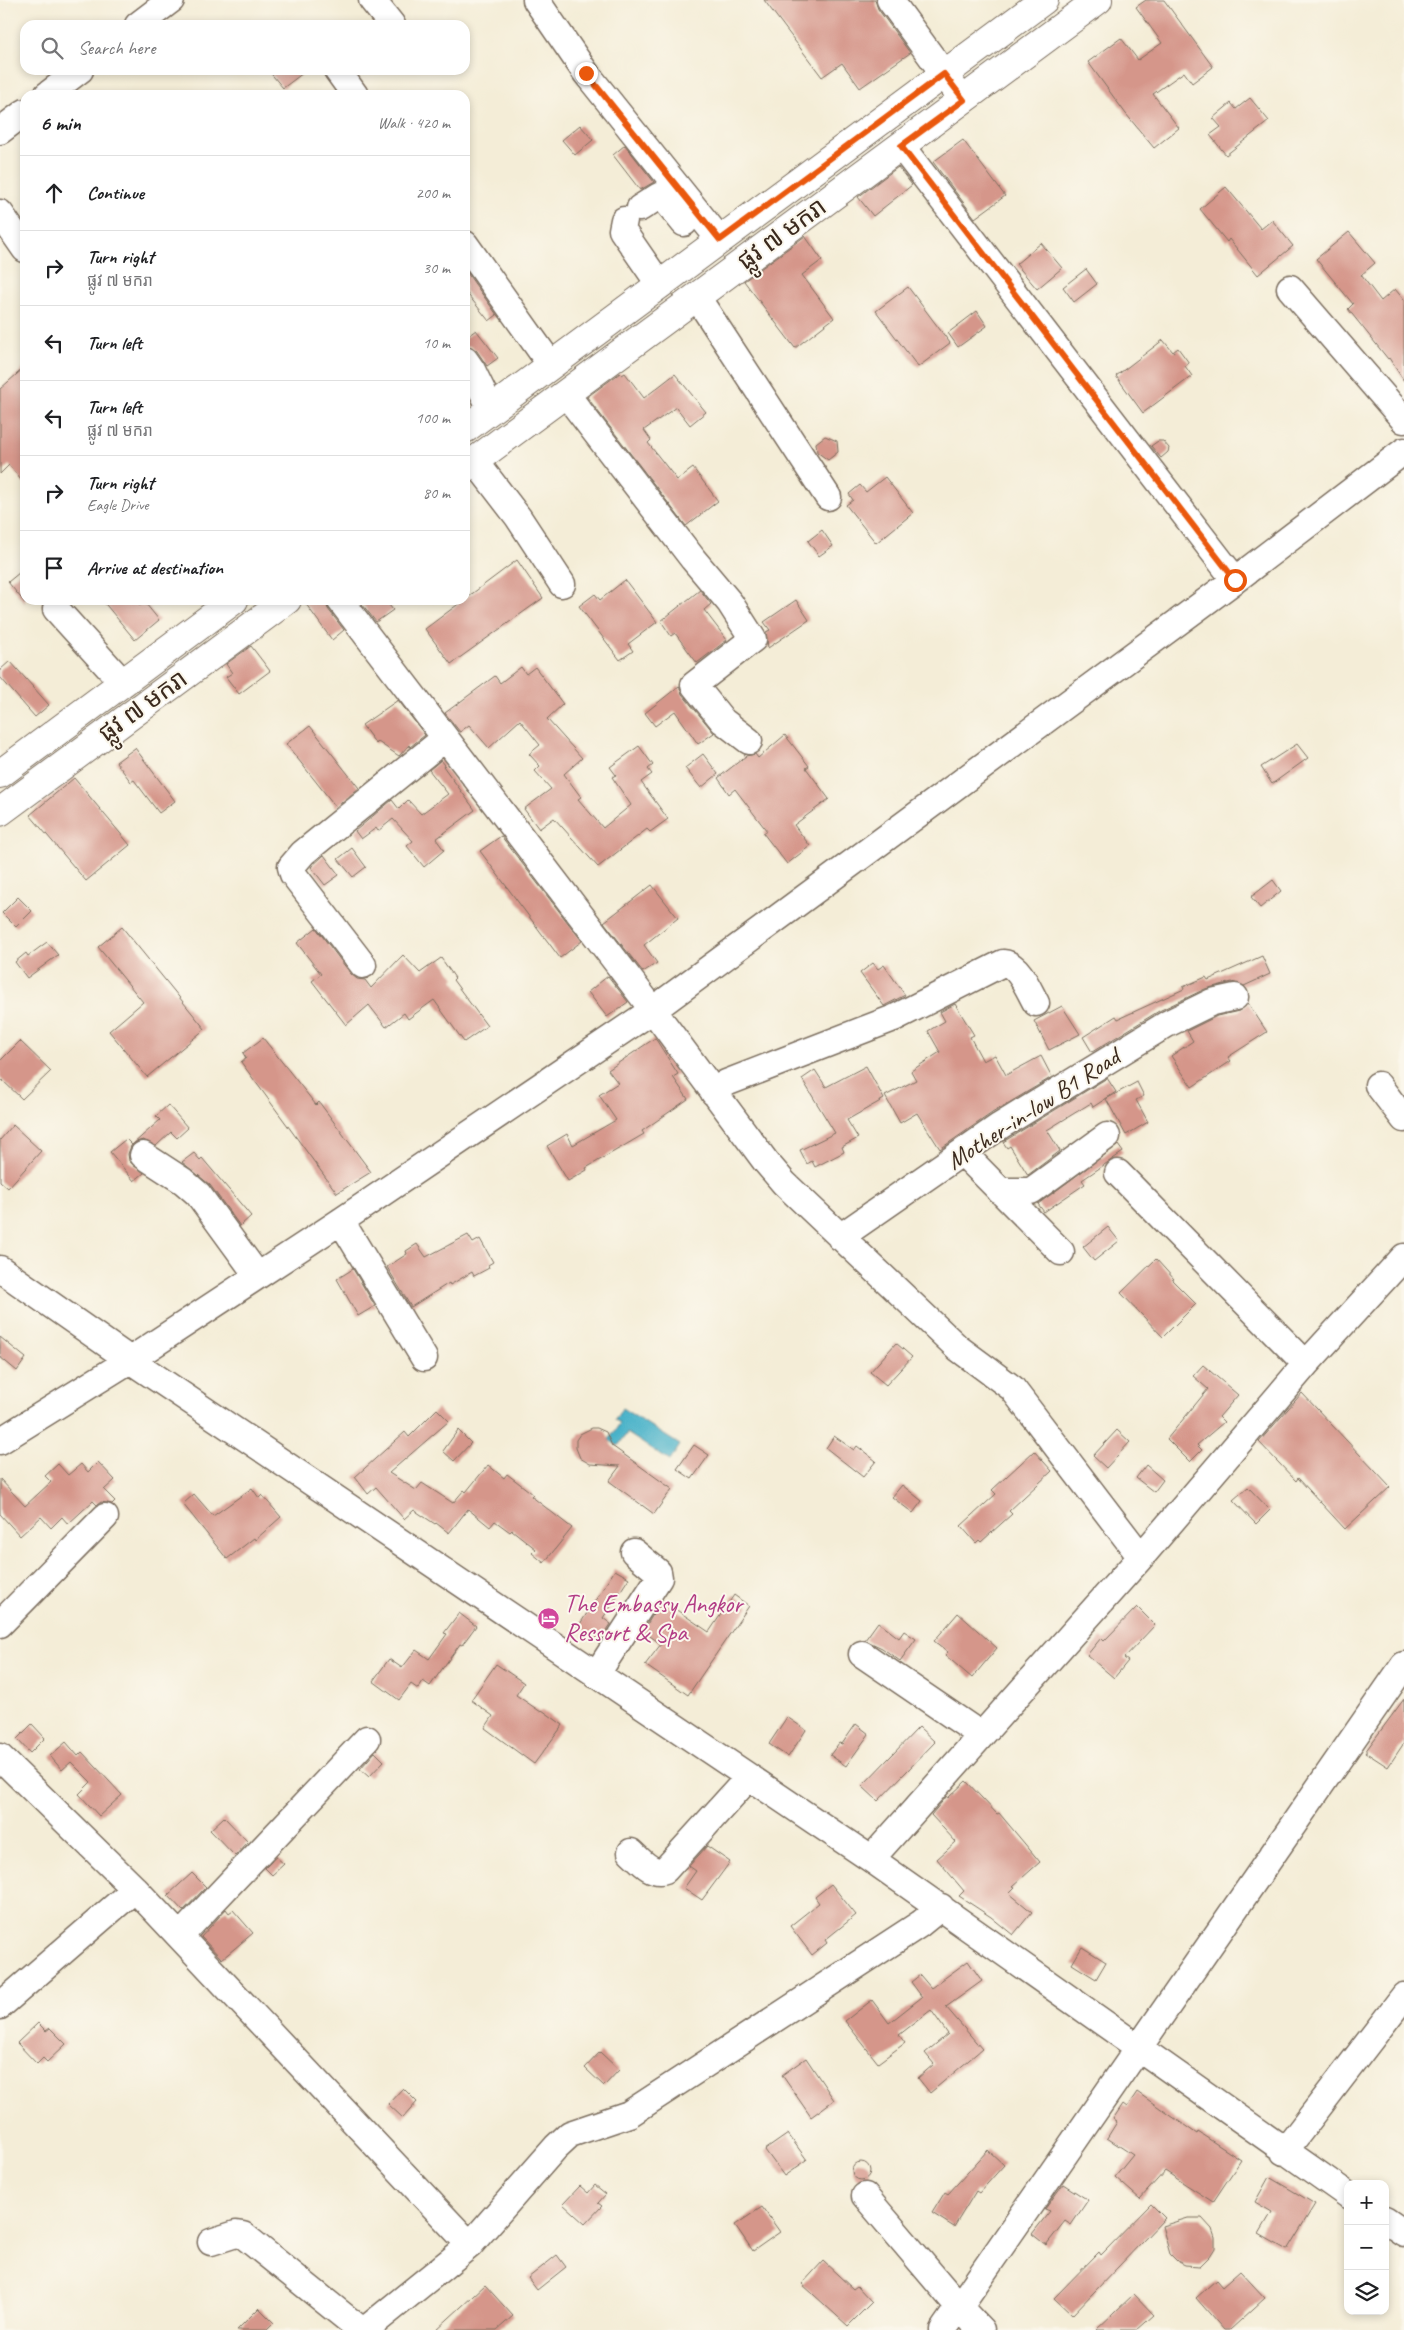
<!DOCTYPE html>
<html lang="en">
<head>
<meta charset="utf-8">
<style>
	body { margin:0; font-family:Caveat,"Noto Sans Khmer",sans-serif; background:#f6f6f6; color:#202124 }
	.controls { position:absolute; right:15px; bottom:15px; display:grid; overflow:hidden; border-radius:10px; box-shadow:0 2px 8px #0003 }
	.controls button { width:45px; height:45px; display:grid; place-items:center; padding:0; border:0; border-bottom:1px solid #e0e0e0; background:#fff; color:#202124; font:25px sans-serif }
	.stop { position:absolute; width:15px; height:15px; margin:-11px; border:4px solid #ea580c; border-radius:50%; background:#fff }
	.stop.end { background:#ea580c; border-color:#fff; box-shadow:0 1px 5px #0008 }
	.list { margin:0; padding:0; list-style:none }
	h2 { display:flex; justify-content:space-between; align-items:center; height:65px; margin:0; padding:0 20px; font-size:21px }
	h2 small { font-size:16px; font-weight:400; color:#757577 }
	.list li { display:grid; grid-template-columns:32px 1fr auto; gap:15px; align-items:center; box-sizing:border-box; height:75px; padding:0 20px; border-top:1px solid #e0e0e0 }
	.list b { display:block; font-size:19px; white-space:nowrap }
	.list p { margin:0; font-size:16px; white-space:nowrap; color:#757577 }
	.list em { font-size:16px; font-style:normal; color:#757577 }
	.icon { flex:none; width:28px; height:28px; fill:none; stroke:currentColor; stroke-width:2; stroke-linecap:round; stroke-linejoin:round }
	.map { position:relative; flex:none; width:1404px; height:2330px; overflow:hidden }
	.search { position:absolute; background:#fff; box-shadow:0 2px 8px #0003; left:20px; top:20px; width:450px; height:55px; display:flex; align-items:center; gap:12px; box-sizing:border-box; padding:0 18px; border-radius:15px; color:#757577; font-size:19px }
	.panel { position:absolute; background:#fff; box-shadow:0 2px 8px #0003; left:20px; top:90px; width:450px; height:515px; border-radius:15px }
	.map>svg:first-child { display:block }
</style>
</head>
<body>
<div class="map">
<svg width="1404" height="2330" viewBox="0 0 1404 2330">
	<rect width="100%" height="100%" fill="#fbf7ec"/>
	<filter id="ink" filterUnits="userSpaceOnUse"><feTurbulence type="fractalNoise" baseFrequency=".02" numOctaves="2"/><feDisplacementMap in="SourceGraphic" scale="10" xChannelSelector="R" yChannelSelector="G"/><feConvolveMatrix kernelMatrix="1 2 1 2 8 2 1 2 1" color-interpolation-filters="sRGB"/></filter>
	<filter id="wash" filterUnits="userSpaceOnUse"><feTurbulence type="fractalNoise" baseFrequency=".0096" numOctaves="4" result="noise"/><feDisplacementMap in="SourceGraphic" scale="20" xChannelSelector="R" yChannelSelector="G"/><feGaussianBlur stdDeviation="1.12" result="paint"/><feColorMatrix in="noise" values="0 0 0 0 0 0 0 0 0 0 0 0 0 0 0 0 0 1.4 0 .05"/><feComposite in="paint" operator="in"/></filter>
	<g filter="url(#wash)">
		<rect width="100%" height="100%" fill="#f4edd7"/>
		<path fill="#4ab2c9" stroke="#426e74" d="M622,1408L680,1445L670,1461L627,1433L618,1446L609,1440L620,1423L615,1420Z"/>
		<g id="blocks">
			<path fill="#d5968a" d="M764,0H875L878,9L910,53L860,88L842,63L822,77Z
				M1146,0H1164L1213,67L1192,83L1184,72L1153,94L1179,128L1154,148L1126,114L1088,62L1121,38L1138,60L1162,43L1136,7Z
				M268,70H307L283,88Z
				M1250,98L1269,121L1226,155L1210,135L1221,127L1213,118L1231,103L1236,109Z
				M580,125L593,140L575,155L562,140Z
				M963,140L1005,196L975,218L933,162Z
				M625,145L654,182L640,190L613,155Z
				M898,167L912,185L873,216L858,197Z
				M1226,187L1261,229L1272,220L1293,246L1258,275L1229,239L1227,242L1200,209Z
				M1349,232L1375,263L1361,275L1381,301L1395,289L1404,300V381L1389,358L1388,359L1348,309L1353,304L1316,259Z
				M805,236L822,260L802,275L834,318L795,348L744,281Z
				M1041,243L1062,268L1037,289L1016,264Z
				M1086,269L1097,284L1074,302L1063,287Z
				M465,270L497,315L489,321L465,291Z
				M908,287L950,343L918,367L876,311Z
				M977,311L987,326L958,347L948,333Z
				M476,330L498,358L487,366L477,351L472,347L465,345V338Z
				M1163,340L1173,352L1178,348L1189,363L1185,366L1192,376L1143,413L1116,376Z
				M25,367V485L9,465L0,474V389Z
				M620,373L622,375L625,373L644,398L675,374L706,412L690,425L676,407L644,430L651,440L648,443L677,480L693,468L718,501L686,526L587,397Z
				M825,436L837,441L838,452L828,460L817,452L816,443Z
				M1158,441H1163L1169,448L1168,452L1161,458L1151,446Z
				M885,477L913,513L876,543L846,505L853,500L849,494L860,485L866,492Z
				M822,530L833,546L819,556L808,541Z
				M517,560L543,598L451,664L425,629Z
				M25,568V603L8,582Z
				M625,580L657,622L628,644L633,651L620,660L579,606L595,594L600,600Z
				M700,590L711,604L704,610L727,640L697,663L675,633L671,636L661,621Z
				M102,600H136L140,605L146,604L159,620L135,640Z
				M303,600H325L328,609L344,630L332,640Z
				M359,600H385L393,610L376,622Z
				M796,600L809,620L768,648L766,632L770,630L764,622Z
				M251,646L270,671L239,694L226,677L232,673L226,664Z
				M10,661L49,705L35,717L0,677V670Z
				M521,667L526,674L535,667L563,704L547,719L582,758L564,774L581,797L578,799L603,828L631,805L612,777L616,775L610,767L639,746L653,765L648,769L652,774L641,782L668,819L650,832L647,829L598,867L554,818L539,829L524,809L551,789L535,771L540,766L529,754L540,745L520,720L489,748L469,725L460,732L445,713L495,676L500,683Z
				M679,686L682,694L714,733L698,744L675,711L655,726L645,713Z
				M398,700L425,735L410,747L409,745L399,756L378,742L376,744L362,725Z
				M310,726L359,788L336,807L286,744Z
				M785,735L809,766L806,768L829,799L794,825L810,846L787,864L763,833L767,831L735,789L729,794L718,778L746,756L755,754L758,758Z
				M1297,744L1308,758L1272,784L1261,767Z
				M135,748L175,801L159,813L134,780L131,782L116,762Z
				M703,754L718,774L701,788L685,768Z
				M441,760L445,765L443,766L475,810L436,839L444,850L424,867L407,846L413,841L393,819L378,831L376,828L361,839L355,831L392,800L399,809L408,800L421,814L448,794L429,770Z
				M74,778L130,845L86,881L30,815Z
				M501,836L582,941L560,958L480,851Z
				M352,848L366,867L353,877L338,859Z
				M324,855L339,875L325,885L311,867Z
				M1273,880L1281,891L1260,908L1251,897Z
				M652,885L678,918L644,945L657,963L643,972L604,922Z
				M18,897L32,911L16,927L2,913Z
				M122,927L205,1029L147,1077L109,1031L143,1002L98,947Z
				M316,928L351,974L357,979L365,980L371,988L403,955L420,973L441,958L455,978L453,980L487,1026L464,1042L434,1000L408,1019L404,1013L386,1027L369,1005L346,1025L312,981L321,974L297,943Z
				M47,942L58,955L27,978L15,962L26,953L28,956Z
				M1262,956L1270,974L1244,986L1232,982L1205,989L1159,1011L1092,1052L1083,1037L1116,1016L1118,1019L1184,989L1183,987L1206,977L1208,980Z
				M873,963L878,969L884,965L905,995L884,1006L860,973Z
				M608,976L628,1002L607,1017L588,992Z
				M1248,1003L1267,1032L1228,1057L1231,1061L1192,1087L1171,1056L1193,1041L1187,1031L1217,1016L1239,1011Z
				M955,1004L974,1035L970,1037L983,1061L995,1055L1006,1075L1041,1056L1052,1077L992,1113L940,1149L917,1113L900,1123L885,1096L916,1080L911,1071L940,1052L928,1031L945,1021L940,1012Z
				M1062,1006L1080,1034L1049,1050L1034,1021Z
				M263,1038L316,1105L319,1102L371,1172L337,1193L241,1062L246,1058L243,1053Z
				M655,1038L678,1074L673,1077L688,1099L642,1131L644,1134L586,1168L587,1170L568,1181L547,1146L567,1134L573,1145L616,1120L599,1095L618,1083L608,1070Z
				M20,1041L51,1071L22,1099L0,1078V1061Z
				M866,1066L884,1099L847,1120L858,1138L842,1147L844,1152L815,1167L812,1161L807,1164L800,1150L835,1133L802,1079L815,1070L826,1087Z
				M1107,1078L1116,1092L1093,1107L1091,1103L1047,1130L1060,1151L1028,1175L1010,1146L1007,1148L1003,1142Z
				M1137,1082L1144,1096L1136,1100L1148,1122L1126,1135L1106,1099Z
				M168,1105L188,1128L177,1138L171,1132L156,1146L143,1140L136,1142L131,1146L128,1154L129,1161L144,1173L134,1181L110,1152L126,1139L132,1145L160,1120L156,1116Z
				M13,1125L41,1151L8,1188L0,1181V1140Z
				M1118,1145L1123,1152L1082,1180L1085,1184L1044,1212L1038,1204Z
				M194,1153L200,1160L202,1158L251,1216L240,1226L210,1185L182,1162Z
				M1108,1227L1119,1241L1094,1261L1083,1247Z
				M468,1235L473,1243L480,1239L493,1262L488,1265L489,1268L474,1276L472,1272L450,1285L449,1283L411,1307L387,1267L407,1254L406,1251L417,1244L426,1257Z
				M1156,1259L1174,1279L1172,1280L1196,1304L1163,1337L1121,1293Z
				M353,1269L375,1306L358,1316L337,1279Z
				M0,1337L26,1358L17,1371L0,1357Z
				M896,1343L912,1357L886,1385L870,1372Z
				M1203,1365L1238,1395L1219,1417L1224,1422L1197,1445L1202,1450L1190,1462L1167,1439L1208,1389L1193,1376Z
				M1302,1393L1390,1487L1345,1529L1298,1478L1296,1481L1259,1442Z
				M437,1409L449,1421L389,1473L416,1490L422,1483L453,1503L464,1490L466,1492L488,1465L504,1478L507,1474L533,1494L531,1496L572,1528L544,1563L532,1553L536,1549L512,1530L510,1532L495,1521L490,1527L468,1509L449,1533L436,1523L435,1524L414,1510L404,1519L376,1487L368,1494L355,1477L405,1432L409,1437Z
				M592,1428H597L606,1432L612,1446L672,1489L654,1514L609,1481L620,1466L590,1464L580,1458L576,1448V1440L580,1434Z
				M458,1430L471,1443L454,1461L443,1451Z
				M1117,1430L1130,1442L1106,1468L1093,1456Z
				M834,1436L854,1450L857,1446L876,1461L863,1477L826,1448Z
				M694,1445L709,1455L692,1479L677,1469Z
				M1034,1451L1052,1471L1009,1511L1012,1514L981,1542L979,1540L976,1543L961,1526L996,1494L992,1490Z
				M98,1462L115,1480L104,1490L115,1501L112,1504L101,1502L97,1505L93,1501L68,1524L62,1517L51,1528L41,1517L20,1536L0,1514V1479L25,1506L51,1482L45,1476L58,1464L68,1475L81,1464L88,1472Z
				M1146,1465L1163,1480L1154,1492L1136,1478Z
				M902,1485L922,1501L913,1513L892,1497Z
				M1248,1487L1270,1510L1256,1524L1233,1500Z
				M252,1488L259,1498L262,1495L281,1517L255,1540L254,1538L227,1559L183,1504L194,1494L213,1516Z
				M615,1570L629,1578L603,1618L611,1624L600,1641L578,1627Z
				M734,1595L749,1606L688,1695L645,1665L661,1644L643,1631L662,1600L709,1632Z
				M1137,1607L1155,1625L1124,1658L1128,1661L1114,1678L1087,1655L1101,1638L1104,1641Z
				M459,1613L476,1626L462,1645L460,1644L430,1686L423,1681L418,1689L411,1684L399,1700L373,1681L389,1659L402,1668L416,1650L429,1659L447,1634L444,1633Z
				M958,1613L997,1648L972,1678L945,1655L948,1652L934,1641Z
				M878,1622L899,1638L904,1631L916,1639L900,1661L882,1648L865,1640Z
				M496,1664L524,1683L516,1695L541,1712L542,1710L563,1725L534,1764L485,1728L493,1716L471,1700Z
				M1404,1699V1743L1388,1767L1365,1752Z
				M787,1717L806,1730L788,1757L769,1744Z
				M32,1724L45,1738L30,1753L17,1739Z
				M856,1724L869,1734L846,1766L830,1755L839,1743L842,1744Z
				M919,1727L935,1742L878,1801L862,1786Z
				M66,1742L78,1756L82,1752L122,1795L99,1816L79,1794L91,1782L71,1762L62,1770L50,1756Z
				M375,1752L384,1761L369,1777L360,1769Z
				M966,1781L997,1814L999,1813L1040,1862L1013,1886L1015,1887L1009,1893L1032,1912L1013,1935L991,1917L959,1896L964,1891L937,1859L956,1842L931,1815L947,1796L948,1798Z
				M224,1817L248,1842L235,1856L210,1830Z
				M707,1846L730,1862L702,1900L684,1888L696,1871L689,1866Z
				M276,1857L284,1864L272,1875L265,1868Z
				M192,1873L206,1887L183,1911L168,1895Z
				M831,1884L856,1915L825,1940L827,1943L812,1955L790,1926L819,1903L815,1897Z
				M226,1909L229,1913L233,1910L253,1933L222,1959L201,1937Z
				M1082,1947L1106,1962L1096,1979L1072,1964Z
				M968,1961L982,1981L946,2007L982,2049L930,2093L918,2078L934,2064L925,2053L948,2034L931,2010L899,2035L905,2043L878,2063L845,2021L872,2000L889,2023L922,1997L911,1982L920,1975L931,1988Z
				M38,2023L46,2031L50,2028L66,2044L47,2062L43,2058L37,2064L17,2043Z
				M600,2052L619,2070L604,2086L585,2068Z
				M806,2058L834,2100L811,2117L782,2075Z
				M403,2088L417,2102L403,2118L388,2104Z
				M1137,2092L1197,2134L1198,2132L1241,2160L1213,2202L1165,2171L1140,2199L1115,2177L1133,2155L1107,2138L1117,2122L1113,2119L1123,2104L1127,2107Z
				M788,2134L807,2160L784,2176L765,2150Z
				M988,2150L1004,2165L979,2193L976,2191L954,2227L932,2213L945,2192L948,2194Z
				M852 2171a9 9 0 1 1 18 0a9 9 0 1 1-18 0Z
				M1269,2177L1315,2204L1287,2250L1259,2234L1272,2212L1255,2202Z
				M1063,2184L1088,2200L1071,2225L1065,2221L1046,2245L1032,2234L1050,2211L1045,2209Z
				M595,2185L606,2194L598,2203L602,2206L585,2224L563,2204L580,2186L588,2193Z
				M1151,2204L1165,2218L1072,2315L1054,2298L1099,2252L1101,2255Z
				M762,2207L780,2232L753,2251L735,2225Z
				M1188,2218H1202L1212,2229L1215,2238V2248L1210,2256L1200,2266L1185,2265L1177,2261L1170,2254L1162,2226Z
				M557,2255L566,2267L537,2290L528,2278Z
				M823,2261L853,2289L857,2286L872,2302L848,2326L802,2284Z
				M1240,2271L1265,2298L1230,2330H1224L1196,2298L1216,2280L1222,2287Z
				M485,2285L513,2316L497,2330H436Z
				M1134,2294L1154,2315L1137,2330H1096Z
				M259,2308L274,2323L267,2330H237Z"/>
		</g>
	</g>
	<g filter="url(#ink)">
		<use href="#blocks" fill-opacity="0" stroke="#7c6e5f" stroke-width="1"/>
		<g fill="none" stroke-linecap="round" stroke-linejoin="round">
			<defs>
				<path id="minor" d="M372,0L392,25
					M536,0L586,73L720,240
					M890,0L963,100
					M138,25L171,0
					M337,70L355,95
					M47,95L80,70
					M0,131L25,112
					M901,146L1235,580
					M640,208L659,196L663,197L684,223
					M0,213L25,249
					M624,220L622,230L660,285
					M465,244L551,365
					M1290,288L1404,420
					M697,297L828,497
					M465,360L472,370L491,409
					M566,394L693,559L730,603L753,639L694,685L723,721L749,741
					M475,461L518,517L562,584
					M340,600L653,1010L766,1162L784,1183L958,1348L1012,1388L1141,1557
					M56,609L123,683
					M363,965L293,874L291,867L303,853L444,739
					M1378,1085L1404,1119
					M714,1093L726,1083L894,1018L1003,963C1019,964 1029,991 1036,1003
					M963,1153L1061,1252
					M143,1155L183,1181L198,1194L257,1275
					M1118,1173L1306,1364
					M1000,1191H1031L1107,1136
					M341,1221L424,1358
					M840,1237L1000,1126L1167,1024L1212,1002L1235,997
					M0,1269L130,1360L871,1859L1348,2195
					M0,1441L130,1360L341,1221L653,1010L1235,580L1404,451
					M0,1624L105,1517
					M862,1654L981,1735
					M596,1675L659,1578L658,1572L634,1552
					M0,1757L135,1889L470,2245
					M631,1852C641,1861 652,1875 665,1870L749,1777
					M871,1859L1141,1557L1306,1364L1404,1257
					M180,1936L367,1739
					M0,2006L135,1889
					M1284,2152L1404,1996
					M865,2196L959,2307L981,2330
					M1385,2220L1404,2233
					M211,2242L236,2234L243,2235L361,2330
					M365,2330L470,2245L556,2147L570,2134L629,2114L920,1924L941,1907
					M943,2330L1404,1665"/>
				<path id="major" d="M465,429L1044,0
					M465,468L1098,0
					M0,774L234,600
					M0,812L287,600"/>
			</defs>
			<use href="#minor" stroke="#7c6e5f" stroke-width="29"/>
			<use href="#major" stroke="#7c6e5f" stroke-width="30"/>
			<use href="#minor" stroke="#fff" stroke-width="26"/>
			<use href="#major" stroke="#fff" stroke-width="28"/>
		</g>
	</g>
	<g fill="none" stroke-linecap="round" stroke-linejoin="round" filter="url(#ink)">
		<path stroke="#ea580c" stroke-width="6" d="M586,73L720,240L944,74L964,100L901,146L1235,580"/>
	</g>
	<defs>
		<symbol id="hotel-disc" viewBox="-11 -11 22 22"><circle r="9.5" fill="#d1479c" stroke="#fbf7ec"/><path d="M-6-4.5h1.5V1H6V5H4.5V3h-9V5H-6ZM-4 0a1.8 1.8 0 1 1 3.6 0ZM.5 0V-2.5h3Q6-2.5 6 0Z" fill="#fff"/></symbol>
	</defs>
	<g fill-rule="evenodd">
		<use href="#hotel-disc" x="536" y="1606" width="25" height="25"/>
	</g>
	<g text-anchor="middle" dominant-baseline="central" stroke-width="4" stroke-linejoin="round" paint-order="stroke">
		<g font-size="25" fill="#3b2a1e" stroke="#fbf7ec">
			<text transform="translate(782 234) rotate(-36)">ផ្លូវ ៧ មករា</text>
			<text transform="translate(143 706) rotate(-36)">ផ្លូវ ៧ មករា</text>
			<text transform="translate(1033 1109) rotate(-33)">Mother-in-low B1 Road</text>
		</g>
		<g font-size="25" fill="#b23c85" stroke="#fbf7ec" text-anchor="start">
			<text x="564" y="1604">The Embassy Angkor<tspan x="564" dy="29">Ressort &amp; Spa</tspan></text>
		</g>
	</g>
</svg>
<div class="controls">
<button>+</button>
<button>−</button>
<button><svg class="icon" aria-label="layers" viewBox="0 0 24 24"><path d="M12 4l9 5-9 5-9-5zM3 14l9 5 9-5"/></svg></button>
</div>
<div class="stop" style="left:1235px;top:580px"></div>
<div class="stop end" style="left:586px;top:73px"></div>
<div class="search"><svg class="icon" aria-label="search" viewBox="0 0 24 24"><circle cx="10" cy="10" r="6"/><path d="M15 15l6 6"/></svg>Search here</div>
<section class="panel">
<h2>6 min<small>Walk · 420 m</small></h2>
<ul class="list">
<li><svg class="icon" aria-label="ahead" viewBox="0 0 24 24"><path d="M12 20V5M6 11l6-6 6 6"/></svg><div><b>Continue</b></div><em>200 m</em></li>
<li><svg class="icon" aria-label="right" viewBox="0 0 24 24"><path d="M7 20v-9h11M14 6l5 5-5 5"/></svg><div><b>Turn right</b><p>ផ្លូវ ៧ មករា</p></div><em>30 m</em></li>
<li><svg class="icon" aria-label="left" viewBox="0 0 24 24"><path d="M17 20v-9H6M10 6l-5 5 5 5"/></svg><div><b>Turn left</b></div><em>10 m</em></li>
<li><svg class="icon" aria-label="left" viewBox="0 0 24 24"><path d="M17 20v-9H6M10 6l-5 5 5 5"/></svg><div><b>Turn left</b><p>ផ្លូវ ៧ មករា</p></div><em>100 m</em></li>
<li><svg class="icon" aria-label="right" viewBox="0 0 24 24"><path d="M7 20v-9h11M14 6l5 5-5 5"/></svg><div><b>Turn right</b><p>Eagle Drive</p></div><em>80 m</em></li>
<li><svg class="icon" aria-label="arrive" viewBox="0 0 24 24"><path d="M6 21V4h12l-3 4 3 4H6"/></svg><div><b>Arrive at destination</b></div></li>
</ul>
</section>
</div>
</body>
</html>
